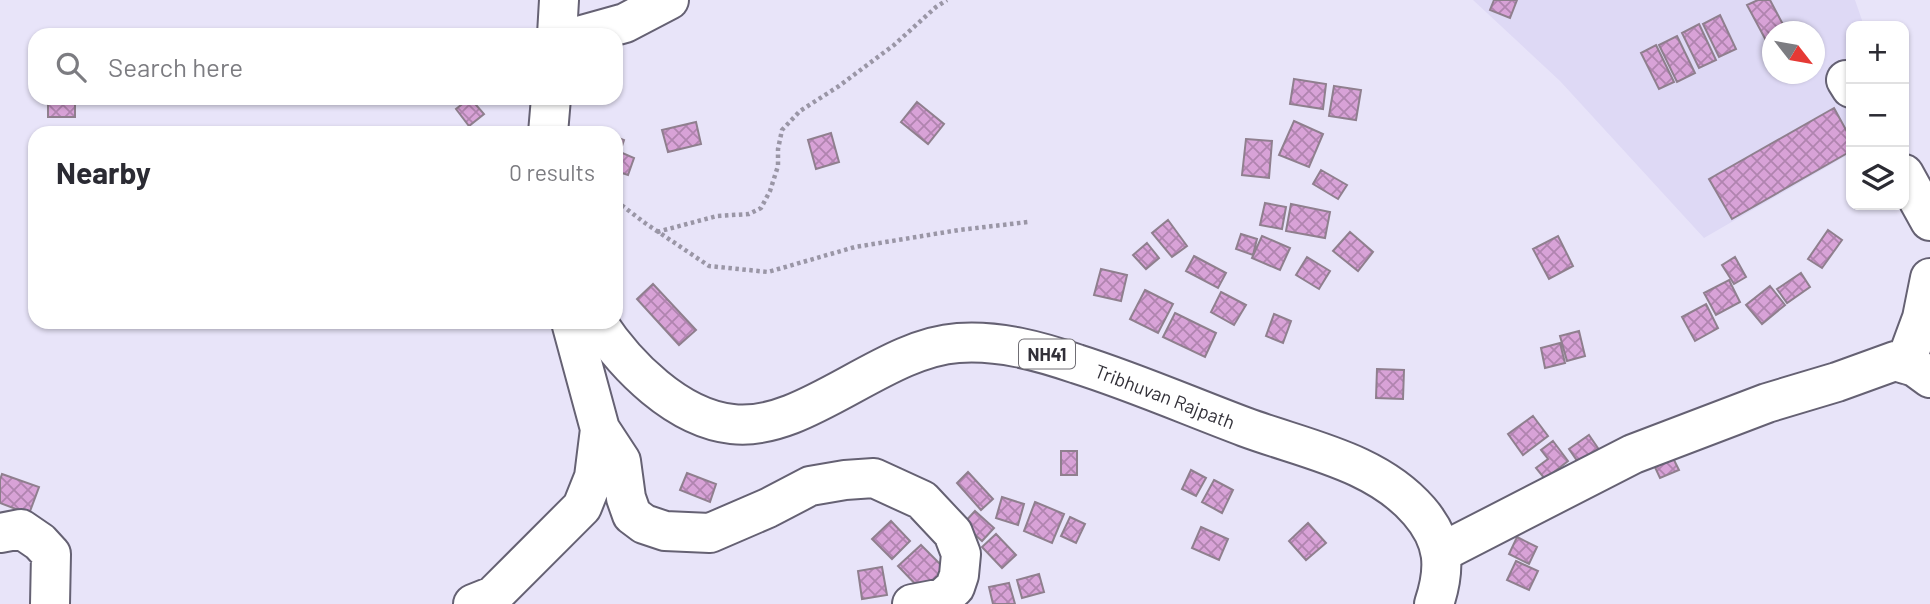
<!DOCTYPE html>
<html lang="en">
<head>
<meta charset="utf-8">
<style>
	body { margin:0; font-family:Barlow,sans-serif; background:#f2f2f3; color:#2b2b33 }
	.controls { position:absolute; right:21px; top:21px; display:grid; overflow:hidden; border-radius:14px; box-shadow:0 2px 5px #0004 }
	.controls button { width:63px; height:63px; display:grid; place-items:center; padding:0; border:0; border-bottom:2px solid #e1e1e2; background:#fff; color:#2b2b33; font:35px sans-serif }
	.compass { position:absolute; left:1762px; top:21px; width:63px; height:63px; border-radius:50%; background:#fff; box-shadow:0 2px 5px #0004; rotate:121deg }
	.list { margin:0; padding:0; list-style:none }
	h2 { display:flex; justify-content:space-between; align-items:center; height:91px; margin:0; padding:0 28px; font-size:30px }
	h2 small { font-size:23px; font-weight:400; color:#7c7c81 }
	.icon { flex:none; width:38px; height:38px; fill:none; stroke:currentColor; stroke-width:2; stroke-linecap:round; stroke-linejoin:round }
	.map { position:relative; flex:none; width:1930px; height:604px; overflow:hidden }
	.search { position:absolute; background:#fff; box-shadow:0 2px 5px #0004; left:28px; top:28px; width:595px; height:77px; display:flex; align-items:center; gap:18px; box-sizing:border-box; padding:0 24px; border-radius:21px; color:#7c7c81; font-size:26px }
	.panel { position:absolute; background:#fff; box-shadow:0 2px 5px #0004; left:28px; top:126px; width:595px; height:203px; border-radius:21px }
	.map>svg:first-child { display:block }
</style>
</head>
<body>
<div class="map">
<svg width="1930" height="604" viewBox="0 0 1930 604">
	<defs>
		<pattern id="building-cross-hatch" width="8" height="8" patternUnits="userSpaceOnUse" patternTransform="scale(1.75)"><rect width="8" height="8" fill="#d8a2d7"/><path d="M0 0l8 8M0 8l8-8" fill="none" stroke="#b084af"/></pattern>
	</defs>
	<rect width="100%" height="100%" fill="#e8e4f9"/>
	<path fill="#ded9f5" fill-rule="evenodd" d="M1473,0H1855L1864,26H1851V153L1704,238L1560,81ZM1772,32H1814V74H1772Z"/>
	<path fill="url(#building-cross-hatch)" stroke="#8f7f8e" stroke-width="2" d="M1494,0H1517L1510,18L1490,10Z
		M1758,0H1770L1787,32H1772V44L1769,46L1747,5Z
		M1720,15L1736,49L1719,57L1703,24Z
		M1699,24L1716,60L1699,68L1682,33Z
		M1677,36L1695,73L1677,82L1659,45Z
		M1656,45L1674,82L1659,89L1641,53Z
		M1294,79L1326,84L1323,109L1290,104Z
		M1334,86L1361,90L1356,120L1329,116Z
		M48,98H75V117H48Z
		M470,98L484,114L469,126L456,109Z
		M917,102L944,124L928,144L901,122Z
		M1834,108L1851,139V151L1732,219L1709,179Z
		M1294,121L1323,134L1309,167L1279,155Z
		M696,122L701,144L668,152L662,130Z
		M831,133L839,162L816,169L808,140Z
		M616,137L624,140L620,152L634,158L628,175L616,171Z
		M1246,139L1272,141L1269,178L1242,175Z
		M1321,170L1347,185L1338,199L1313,184Z
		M1265,203L1286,207L1282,229L1260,225Z
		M1291,204L1330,212L1325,238L1286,231Z
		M1168,220L1187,246L1172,257L1152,233Z
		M1828,230L1842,240L1822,268L1808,259Z
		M1350,232L1373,252L1358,271L1333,251Z
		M1241,234L1257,239L1253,255L1236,249Z
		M1262,236L1290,248L1280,270L1252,258Z
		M1558,236L1573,266L1549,279L1533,249Z
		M1147,243L1159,258L1146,269L1133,255Z
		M1194,256L1226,273L1218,288L1186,271Z
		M1307,257L1330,271L1319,289L1296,275Z
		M1735,257L1746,277L1734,284L1722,265Z
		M1101,269L1127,275L1121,301L1094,295Z
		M1801,273L1810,287L1787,303L1777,289Z
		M1729,280L1740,302L1716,315L1704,293Z
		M653,284L696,330L679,345L637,299Z
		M1770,286L1785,305L1762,324L1746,305Z
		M1145,290L1173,304L1158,333L1130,319Z
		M1221,292L1246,305L1234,325L1211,312Z
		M1706,304L1718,328L1695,341L1682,317Z
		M1175,313L1216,333L1205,357L1163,337Z
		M1274,314L1291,321L1283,343L1266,336Z
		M1579,331L1585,356L1567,361L1560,336Z
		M1560,343L1565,363L1545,368L1541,348Z
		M1377,369L1404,370L1403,399L1376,398Z
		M1533,416L1548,436L1523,455L1508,434Z
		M1589,435L1602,454L1582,468L1569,449Z
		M1553,441L1568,461L1545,479L1536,468L1548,459L1541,450Z
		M1061,451H1077V475H1061Z
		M1671,454L1679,470L1660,478L1653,463Z
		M1191,470L1206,478L1196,496L1182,489Z
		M968,472L993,499L981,510L957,483Z
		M687,473L716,484L710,502L680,490Z
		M2,474L39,487L29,514L0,503V480Z
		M1214,480L1233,490L1222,513L1202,502Z
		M1002,497L1024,504L1018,525L996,518Z
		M1035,502L1064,514L1052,543L1024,531Z
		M975,511L994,528L982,541L963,524Z
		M1070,517L1085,524L1076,543L1061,536Z
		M891,521L910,541L892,559L872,539Z
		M1308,523L1326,543L1306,560L1289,541Z
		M1201,527L1228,539L1219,560L1192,548Z
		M996,534L1016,555L1002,568L982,547Z
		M1517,537L1537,547L1529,564L1509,554Z
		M921,545L947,571L924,593L898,566Z
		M1516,561L1538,571L1529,590L1507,580Z
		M882,567L887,595L862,599L858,571Z
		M1039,574L1044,592L1022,598L1017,580Z
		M1009,583L1015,604H993L989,587Z"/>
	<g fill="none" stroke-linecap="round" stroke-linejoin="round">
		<defs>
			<path id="minor" d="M582,35L625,23L669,0
				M1846,80L1851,88
				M1904,174L1930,221
				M1905,364L1922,318L1930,278
				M600,429L621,461L626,498L632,515L644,524L665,531L710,533L768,508L810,486L845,480L874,478L922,500L953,533L961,554L959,575L955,587L943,598L912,604
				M0,533L21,529L40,542L51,554L50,604
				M1442,552L1633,454L1767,403L1837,382L1895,361L1915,367L1930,378
				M473,604L493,596L582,507L594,477L600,429L571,322"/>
			<path id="highway" d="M557,35L559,0
				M548,133L551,98
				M597,322C626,366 677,418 732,424C804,433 882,348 958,343C999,340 1039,351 1077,364C1134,382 1189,406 1245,427C1304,449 1376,461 1419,511C1445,541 1446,568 1434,604"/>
		</defs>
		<use href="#minor" stroke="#656173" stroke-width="42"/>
		<use href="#highway" stroke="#656173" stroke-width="42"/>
		<path stroke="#9a96a6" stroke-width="4.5" stroke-dasharray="3.5 3.5" stroke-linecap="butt" d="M616,201L645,223L709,266L768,272L855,247L959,230L1028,222
			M657,232L717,216L749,214L761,208L770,191L778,166V149L782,130L800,111L839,86L894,45L936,7L947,0"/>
		<use href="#minor" stroke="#fff" stroke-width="38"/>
		<use href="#highway" stroke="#fff" stroke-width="38"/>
	</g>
	<g text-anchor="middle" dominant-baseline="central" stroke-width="7" stroke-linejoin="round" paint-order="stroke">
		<rect fill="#fff" stroke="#706e74" stroke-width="2" x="1019" y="339.5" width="56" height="29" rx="5"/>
		<g font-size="18" font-weight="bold" fill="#323038">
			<text x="1047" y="354">NH41</text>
		</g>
		<g font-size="19" fill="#323038" stroke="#fff">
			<text transform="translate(1165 396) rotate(21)">Tribhuvan Rajpath</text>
		</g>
	</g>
</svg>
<div class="controls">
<button>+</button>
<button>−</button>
<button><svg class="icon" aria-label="layers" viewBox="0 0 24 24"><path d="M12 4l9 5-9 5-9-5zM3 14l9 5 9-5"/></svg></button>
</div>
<svg class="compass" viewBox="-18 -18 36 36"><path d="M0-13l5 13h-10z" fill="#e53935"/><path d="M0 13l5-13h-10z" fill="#7c7c81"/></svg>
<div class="search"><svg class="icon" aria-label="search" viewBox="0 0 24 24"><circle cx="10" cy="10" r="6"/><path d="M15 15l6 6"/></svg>Search here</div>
<section class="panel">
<h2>Nearby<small>0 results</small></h2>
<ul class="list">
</ul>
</section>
</div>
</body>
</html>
